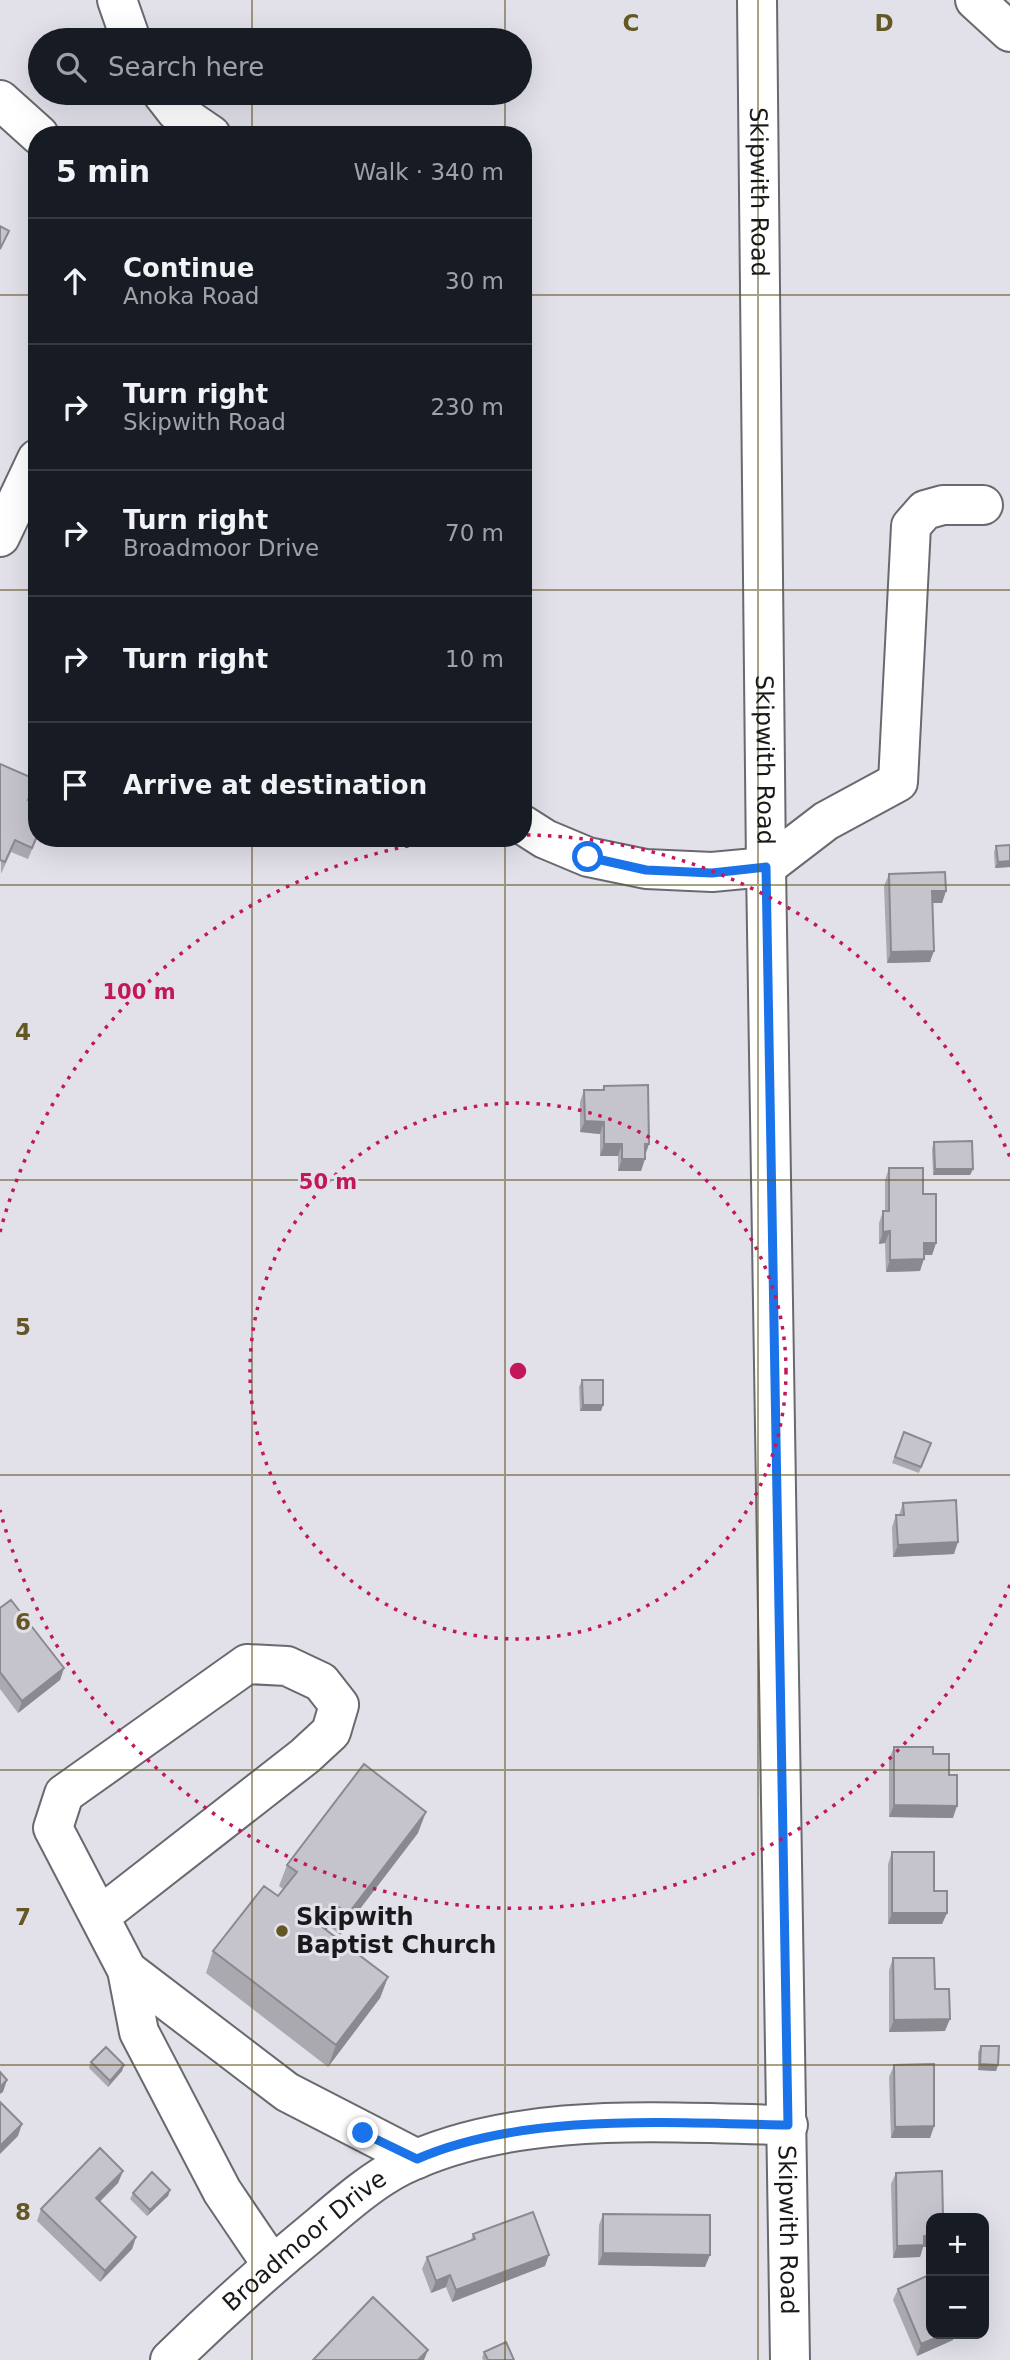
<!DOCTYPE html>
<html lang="en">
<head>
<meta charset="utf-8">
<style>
	body { margin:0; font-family:"DejaVu Sans",sans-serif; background:#242831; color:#f1f3f6 }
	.controls { position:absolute; right:21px; bottom:21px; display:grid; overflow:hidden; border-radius:14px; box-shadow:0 7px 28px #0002 }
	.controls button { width:63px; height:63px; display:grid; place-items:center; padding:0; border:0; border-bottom:2px solid #363941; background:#171b24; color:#f1f3f6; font:35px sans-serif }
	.stop { position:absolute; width:21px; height:21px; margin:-16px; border:5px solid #1a73e8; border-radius:50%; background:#fff }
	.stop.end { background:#1a73e8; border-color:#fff; box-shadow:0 2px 7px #0008 }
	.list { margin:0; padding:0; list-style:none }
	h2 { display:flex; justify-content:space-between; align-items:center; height:91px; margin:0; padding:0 28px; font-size:30px }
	h2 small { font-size:23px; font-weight:400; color:#9ea1a6 }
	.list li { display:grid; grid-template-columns:46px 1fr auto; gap:21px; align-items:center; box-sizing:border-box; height:126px; padding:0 28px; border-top:2px solid #363941 }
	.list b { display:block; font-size:26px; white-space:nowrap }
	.list p { margin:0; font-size:23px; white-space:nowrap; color:#9ea1a6 }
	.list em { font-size:23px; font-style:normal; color:#9ea1a6 }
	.icon { flex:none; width:38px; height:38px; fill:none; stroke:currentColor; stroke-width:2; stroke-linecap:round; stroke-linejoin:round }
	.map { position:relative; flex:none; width:1010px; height:2360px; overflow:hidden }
	.search { position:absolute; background:#171b24; box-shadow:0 7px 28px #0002; left:28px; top:28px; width:504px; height:77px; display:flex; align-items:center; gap:18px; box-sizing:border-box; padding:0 24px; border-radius:38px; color:#9ea1a6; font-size:26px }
	.panel { position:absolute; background:#171b24; box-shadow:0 7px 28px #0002; left:28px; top:126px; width:504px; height:721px; border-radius:28px }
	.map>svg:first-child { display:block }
</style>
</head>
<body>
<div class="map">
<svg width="1010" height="2360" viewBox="0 0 1010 2360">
	<rect width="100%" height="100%" fill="#e2e1ea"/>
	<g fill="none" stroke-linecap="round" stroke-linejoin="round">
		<defs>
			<g id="minor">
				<path d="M117,0L131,40"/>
				<path d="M162,93L176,111L211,135"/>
				<path d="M0,100L39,135"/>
				<path d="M0,537L37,459"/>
				<path d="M523,825L545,839L588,857L646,869L712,872L766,867L826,821L898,782L911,526L925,510L943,505H983"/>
				<path d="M100,1916L305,1756L331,1732L339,1705L321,1682L287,1666L247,1664L64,1794L53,1828L127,1970L139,2032L222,2191L272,2265"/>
				<path d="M127,1970L287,2092L417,2159"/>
				<path id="s1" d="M170,2360C217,2314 265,2271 316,2229C342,2207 371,2181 401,2166C516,2110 663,2123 788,2125"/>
			</g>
			<g id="major">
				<path id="s2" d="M757,0L766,867L790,2360"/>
			</g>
			<path id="highway" d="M975,0L1010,32"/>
		</defs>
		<use href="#minor" stroke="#696970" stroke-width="42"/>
		<use href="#major" stroke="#696970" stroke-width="42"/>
		<use href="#highway" stroke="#696970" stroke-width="42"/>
		<use href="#minor" stroke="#fff" stroke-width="38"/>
		<use href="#major" stroke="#fff" stroke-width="38"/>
		<use href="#highway" stroke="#fff" stroke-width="38"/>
	</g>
	<path fill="#a9a9af" d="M0,764L32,792L29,800L37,838L28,859L11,852L1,874Z
		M1010,845V867L995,868L994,852L996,846Z
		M889,874L946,891L942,903H932L930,962L887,963L884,886Z
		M604,1086L645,1156L641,1171H618V1156H600V1134L580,1132V1102L584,1090H602Z
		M934,1142L973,1169L970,1175H933L932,1149Z
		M889,1168L923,1194L936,1243L932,1255H924L920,1271L886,1272L885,1243L879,1244V1223L883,1211H885V1180Z
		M582,1380L603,1405L601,1411H580L579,1387Z
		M904,1432L931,1443L919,1473L892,1463Z
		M903,1503L954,1554L893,1557L892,1527L896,1515H899Z
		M0,1608L64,1668L60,1680L18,1713L0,1689Z
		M894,1747L933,1754L953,1818L889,1817V1759Z
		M418,1833L340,1935L329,1926L326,1930L388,1977L380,1998L328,2067L206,1973L213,1951L278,1896L283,1889L279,1886L287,1865Z
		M892,1852L934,1891L947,1913L942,1924H888V1864Z
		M893,1958L935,1989L945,2031L889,2032V1970Z
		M981,2046L998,2065L996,2071L978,2070V2052Z
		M91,2062L124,2065L122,2071L108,2087L89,2068Z
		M894,2065L934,2126L930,2138H891L889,2077Z
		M123,2171L118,2183L100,2202L136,2237L132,2249L100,2282L37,2221L41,2209Z
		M896,2173L931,2218V2247H923L920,2257L893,2258L891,2184Z
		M170,2190L168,2196L147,2216L130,2199L133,2193Z
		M603,2214L705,2267L598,2265L599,2225Z
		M473,2234L545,2266L452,2302L446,2287L431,2293L422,2269L427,2257L471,2240Z
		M898,2289L953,2340L917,2356L893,2300Z
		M484,2352L514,2360H483L482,2358Z"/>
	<path fill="#8a898f" d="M1010,861V867L995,868L998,862Z
		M932,891H946L942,903H927Z
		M934,951L930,962L887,963L891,952Z
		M585,1121L604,1122L600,1134L580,1132Z
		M604,1144H622L618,1156H600Z
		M645,1144H649L645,1156Z
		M622,1159H645L641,1171H618Z
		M935,1169H973L970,1175H933Z
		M890,1231L885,1243L879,1244L883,1232Z
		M924,1243H936L932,1255H919Z
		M924,1259L920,1271L886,1272L890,1260Z
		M583,1405H603L601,1411H580Z
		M958,1542L954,1554L893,1557L898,1545Z
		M64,1668L60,1680L18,1713L22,1701Z
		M894,1805L957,1806L953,1818L889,1817Z
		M426,1812L418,1833L340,1935L348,1914Z
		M336,1905L329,1926L313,1947L321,1926Z
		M892,1913H947L942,1924H888Z
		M388,1977L380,1998L328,2067L336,2045Z
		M950,2019L945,2031L889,2032L894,2020Z
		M980,2064L998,2065L996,2071L978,2070Z
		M124,2065L122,2071L108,2087L110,2081Z
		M7,2080L3,2092L0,2094V2087Z
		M22,2124L18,2136L0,2154V2146Z
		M934,2126L930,2138H891L895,2127Z
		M123,2171L118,2183L91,2210L96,2198Z
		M170,2190L168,2196L147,2216L150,2210Z
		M931,2235V2247H923L920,2257L893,2258L897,2246L924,2236Z
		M136,2237L132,2249L100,2282L105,2271Z
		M603,2253L710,2255L705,2267L598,2265Z
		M549,2255L545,2266L452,2302L456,2290Z
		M450,2275L446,2287L431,2293L436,2281Z
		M945,2334H955L953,2340L917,2356L921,2344Z
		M428,2350L424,2360H418Z"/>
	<path fill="#c5c4cc" stroke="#8a898f" stroke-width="2" d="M0,226L9,231L0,249Z
		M0,764L37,780L28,800L37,804V836L32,848L15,840L5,862L0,860Z
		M1010,845V861L998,862L996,846Z
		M945,872L946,891H932L934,951L891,952L889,874Z
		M648,1085L649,1144H645V1159H622V1144H604V1122L585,1121L584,1090H604V1086Z
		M972,1141L973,1169H935L934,1142Z
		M889,1168H923V1194H936V1243H924V1259L890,1260V1231L883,1232V1211H889Z
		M582,1380H603V1405H583Z
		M904,1432L931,1443L921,1467L895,1457Z
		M956,1500L958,1542L898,1545L896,1515H904L903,1503Z
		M11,1600L64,1668L22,1701L0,1672V1608Z
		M894,1747H933V1754H949V1775H957V1806L894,1805Z
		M364,1764L426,1812L348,1914L336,1905L321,1926L388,1977L336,2045L213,1951L264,1886L278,1896L297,1872L287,1865Z
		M892,1852H934V1891H947V1913H892Z
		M893,1958H934L935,1989H949L950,2019L894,2020Z
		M981,2046H999L998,2065L980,2064Z
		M106,2047L124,2065L110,2081L91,2062Z
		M934,2064V2126L895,2127L894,2065Z
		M0,2072L7,2080L0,2087Z
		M0,2102L22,2124L0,2146Z
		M100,2148L123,2171L96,2198L136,2237L105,2271L41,2209Z
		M942,2171L943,2218H931V2235L924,2236V2245L897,2246L896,2173Z
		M152,2172L170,2190L150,2210L133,2193Z
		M533,2212L549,2255L456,2290L450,2275L436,2281L427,2257L475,2239L473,2234Z
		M603,2214L710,2215V2255L603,2253Z
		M931,2274V2334H945L921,2344L898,2289Z
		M373,2297L428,2350L418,2360H313Z
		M506,2342L514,2360H488L484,2352Z"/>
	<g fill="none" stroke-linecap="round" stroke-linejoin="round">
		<path stroke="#1a73e8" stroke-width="9" d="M363,2133L417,2159C525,2112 671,2123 788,2125L766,867L712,873L646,870L588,857"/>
	</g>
	<path fill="none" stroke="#635723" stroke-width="2" stroke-opacity="0.55" d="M252,0V40M505,0V40M758,0V2360M252,93V135M505,93V135M0,295H37M523,295H1010M0,590H37M523,590H1010M252,838V2360M505,838V2360M0,885H1010M0,1180H1010M0,1475H1010M0,1770H1010M0,2065H1010"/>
	<g fill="none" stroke="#c2185b" stroke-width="3.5" stroke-dasharray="3.5 7">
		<circle cx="518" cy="1371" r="268"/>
		<path d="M1010 1585A536 536 0 0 1 0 1510M0 1232A536 536 0 0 1 457 838M527 835A536 536 0 0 1 1010 1157"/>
	</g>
	<circle fill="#635723" stroke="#e2e1ea" stroke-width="2.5" cx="282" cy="1931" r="7"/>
	<g text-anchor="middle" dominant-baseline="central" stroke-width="6" stroke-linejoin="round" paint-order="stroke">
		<g font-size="24" fill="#19191c" stroke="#e2e1ea">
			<text stroke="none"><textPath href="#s2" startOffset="192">Skipwith Road</textPath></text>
			<text stroke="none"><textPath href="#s2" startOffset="760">Skipwith Road</textPath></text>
			<text stroke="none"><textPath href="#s2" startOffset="2230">Skipwith Road</textPath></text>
			<text stroke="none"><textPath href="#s1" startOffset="180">Broadmoor Drive</textPath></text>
		</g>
		<g font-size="24" font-weight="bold" fill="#19191c" stroke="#e2e1ea" text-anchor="start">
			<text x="296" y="1917">Skipwith<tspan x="296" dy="28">Baptist Church</tspan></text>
		</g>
	</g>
	<g font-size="23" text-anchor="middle" font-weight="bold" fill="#635723" stroke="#e2e1ea" stroke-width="6" stroke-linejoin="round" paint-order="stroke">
		<text x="631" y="31">C</text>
		<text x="884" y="31">D</text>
		<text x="23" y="1040">4</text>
		<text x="23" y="1335">5</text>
		<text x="23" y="1630">6</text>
		<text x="23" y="1925">7</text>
		<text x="23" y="2220">8</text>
	</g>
	<circle cx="518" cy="1371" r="10" fill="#c2185b" stroke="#e2e1ea" stroke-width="3.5"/>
	<g font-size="21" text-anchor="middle" font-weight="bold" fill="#c2185b" stroke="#e2e1ea" stroke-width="6" stroke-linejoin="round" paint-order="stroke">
		<text x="139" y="999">100 m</text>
		<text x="328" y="1189">50 m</text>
	</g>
</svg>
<div class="controls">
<button>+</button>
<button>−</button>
</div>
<div class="stop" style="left:588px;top:857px"></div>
<div class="stop end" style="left:363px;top:2133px"></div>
<div class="search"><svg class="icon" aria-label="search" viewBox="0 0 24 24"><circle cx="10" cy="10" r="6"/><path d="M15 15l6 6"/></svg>Search here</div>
<section class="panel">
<h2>5 min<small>Walk · 340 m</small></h2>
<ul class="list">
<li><svg class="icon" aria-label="ahead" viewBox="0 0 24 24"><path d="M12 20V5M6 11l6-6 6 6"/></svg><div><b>Continue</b><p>Anoka Road</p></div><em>30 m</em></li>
<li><svg class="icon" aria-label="right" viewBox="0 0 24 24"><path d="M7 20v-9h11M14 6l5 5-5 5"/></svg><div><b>Turn right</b><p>Skipwith Road</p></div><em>230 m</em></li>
<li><svg class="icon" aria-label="right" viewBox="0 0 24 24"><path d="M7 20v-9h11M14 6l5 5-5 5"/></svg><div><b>Turn right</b><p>Broadmoor Drive</p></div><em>70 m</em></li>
<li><svg class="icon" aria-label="right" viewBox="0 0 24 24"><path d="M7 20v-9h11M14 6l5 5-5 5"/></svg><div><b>Turn right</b></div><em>10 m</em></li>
<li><svg class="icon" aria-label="arrive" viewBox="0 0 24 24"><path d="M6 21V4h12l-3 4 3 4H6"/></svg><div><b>Arrive at destination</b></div></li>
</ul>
</section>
</div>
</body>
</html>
